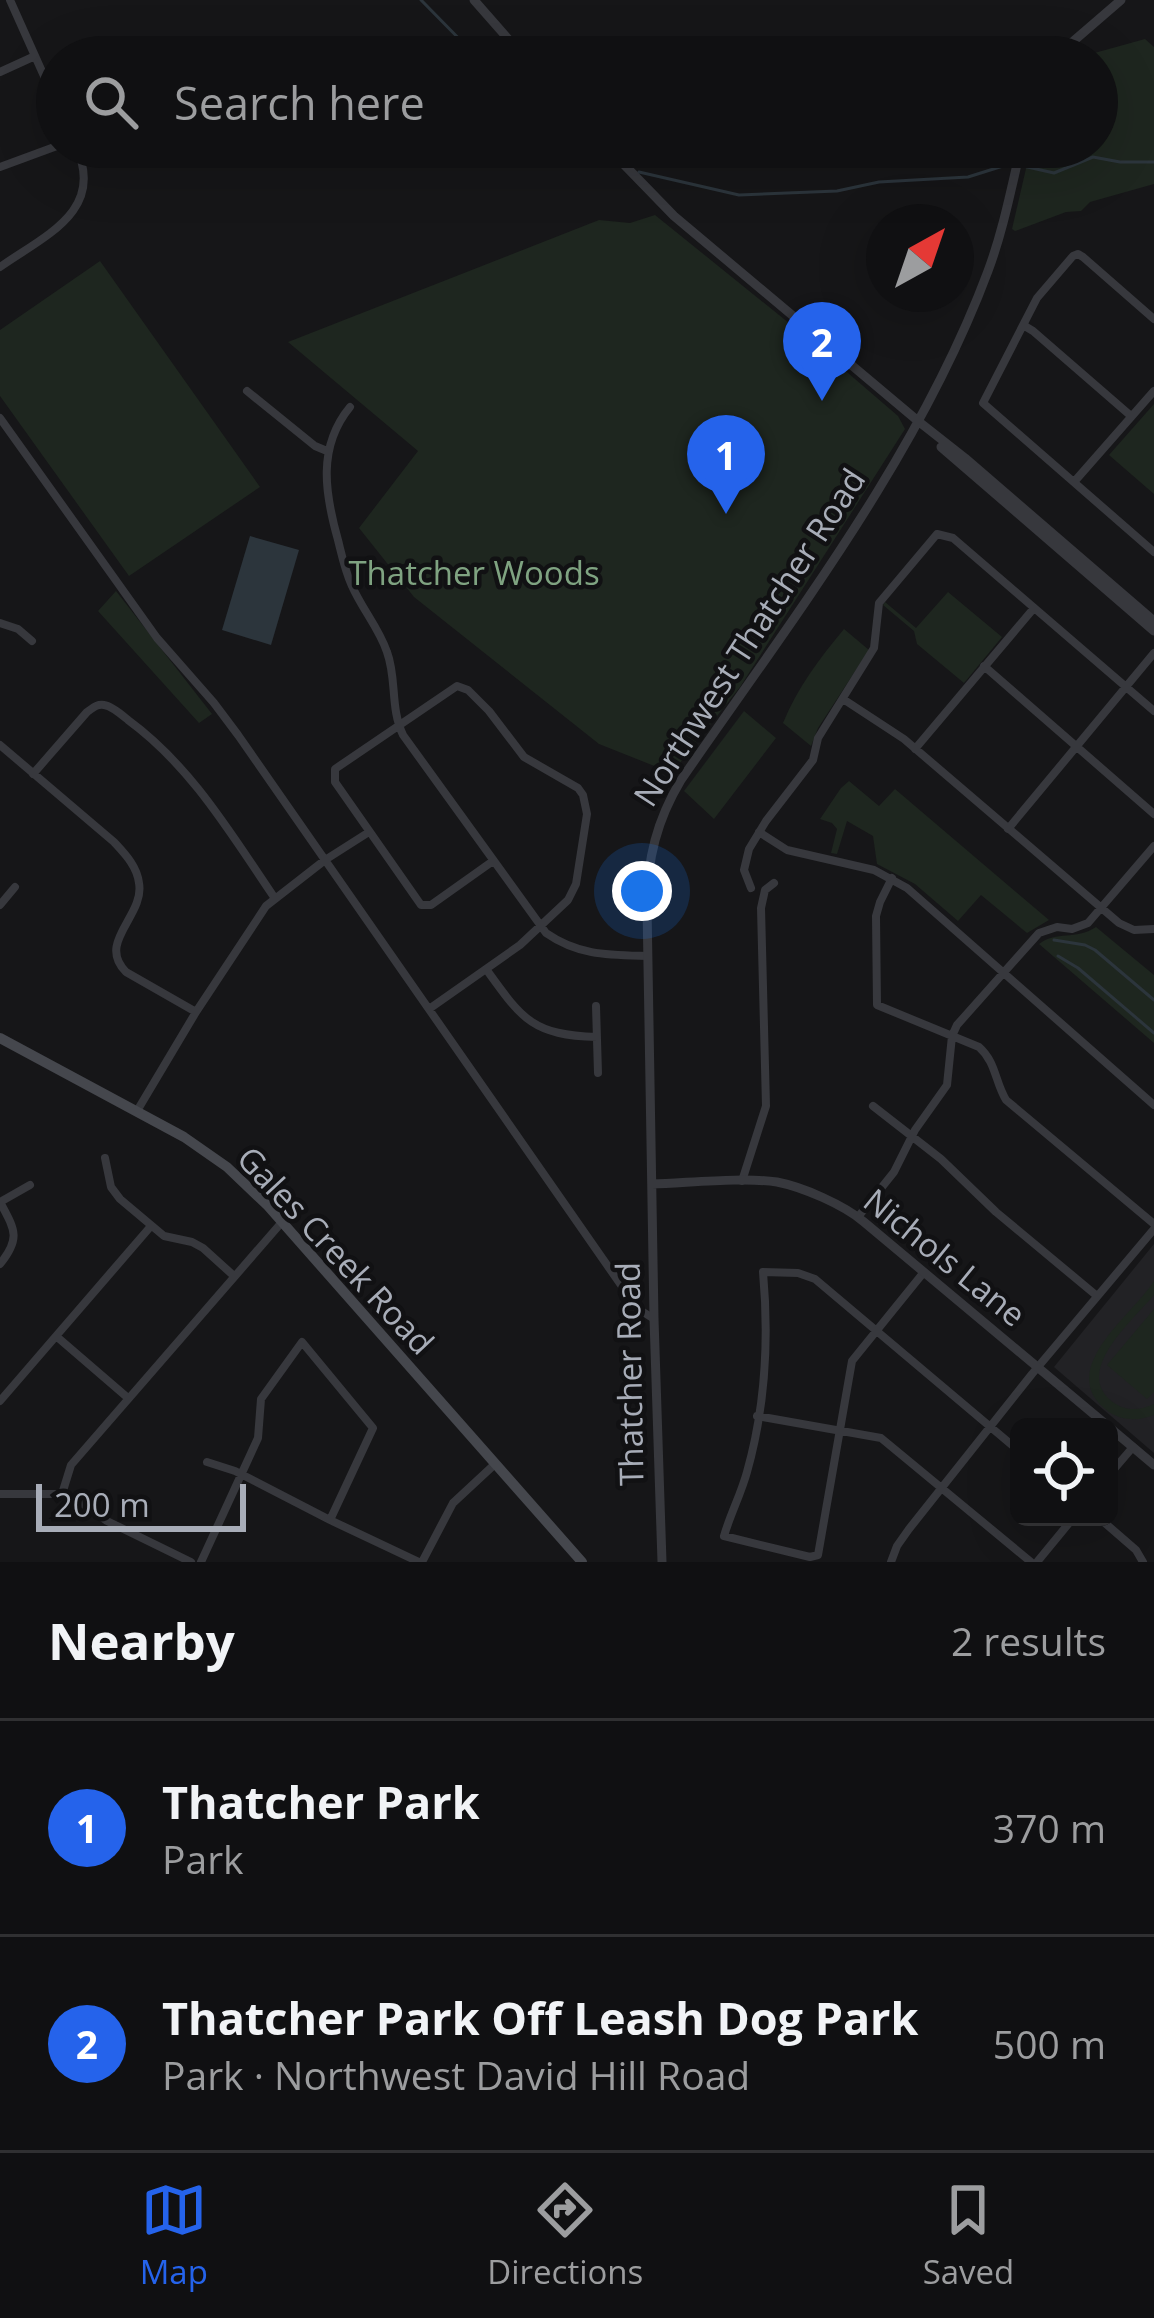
<!DOCTYPE html>
<html lang="en">
<head>
<meta charset="utf-8">
<style>
	body { margin:0; font-family:"Open Sans",sans-serif; background:#19191b; color:#f1f3f6 }
	.controls { position:absolute; right:36px; bottom:36px; display:grid; overflow:hidden; border-radius:18px; box-shadow:0 12px 48px #0002 }
	.controls button { width:108px; height:108px; display:grid; place-items:center; padding:0; border:0; border-bottom:3px solid #303032; background:#101012; color:#f1f3f6; font:60px sans-serif }
	.compass { position:absolute; left:866px; top:204px; width:108px; height:108px; border-radius:50%; background:#101012; box-shadow:0 12px 48px #0002; rotate:40deg }
	.scale { position:absolute; left:36px; bottom:30px; width:210px; box-sizing:border-box; padding-left:12px; border:6px solid #a8adb8; border-top:0; font-size:33px; line-height:42px; white-space:nowrap; color:#a8adb8; -webkit-text-stroke:9px #111113; paint-order:stroke }
	.you { position:absolute; left:642px; top:891px; width:42px; height:42px; margin:-30px; border:9px solid #fff; border-radius:50%; background:#1a73e8; box-shadow:0 0 0 18px #1a73e833 }
	.badge { display:grid; place-items:center; width:78px; height:78px; border-radius:50%; background:#2563eb; color:#fff; font-size:39px; font-weight:700 }
	.pin { position:absolute; translate:-50% -99px; filter:drop-shadow(0 3px 6px #0008) }
	.pin::after { content:''; position:absolute; top:63px; width:42px; height:36px; background:inherit; clip-path:polygon(0 0,100% 0,50% 100%) }
	.list { margin:0; padding:0; list-style:none }
	h2 { display:flex; justify-content:space-between; align-items:center; height:156px; margin:0; padding:0 48px; font-size:51px }
	h2 small { font-size:39px; font-weight:400; color:#9c9d9f }
	.list li { display:grid; grid-template-columns:78px 1fr auto; gap:36px; align-items:center; box-sizing:border-box; height:216px; padding:0 48px; border-top:3px solid #303032 }
	.list b { display:block; font-size:45px; white-space:nowrap }
	.list p { margin:0; font-size:39px; white-space:nowrap; color:#9c9d9f }
	.list em { font-size:39px; font-style:normal; color:#9c9d9f }
	.icon { flex:none; width:66px; height:66px; fill:none; stroke:currentColor; stroke-width:2; stroke-linecap:round; stroke-linejoin:round }
	.map { position:relative; flex:none; width:1154px; height:1562px; overflow:hidden }
	.search { position:absolute; background:#101012; box-shadow:0 12px 48px #0002; left:36px; right:36px; top:36px; height:132px; display:flex; align-items:center; gap:30px; box-sizing:border-box; padding:0 42px; border-radius:66px; color:#9c9d9f; font-size:45px }
	.sheet { height:588px; background:#101012 }
	nav { display:flex; justify-content:space-around; align-items:center; box-sizing:border-box; height:168px; border-top:3px solid #303032; background:#101012; font-size:33px; color:#9c9d9f }
	nav a { display:grid; justify-items:center; gap:6px }
	nav .on { color:#2563eb }
	.map>svg:first-child { display:block }
</style>
</head>
<body>
<div class="map">
<svg width="1154" height="1562" viewBox="0 0 1154 1562">
	<rect width="100%" height="100%" fill="#161618"/>
	<path fill="#222225" d="M1154,1244V1453L1054,1367Z"/>
	<path fill="#1e261f" d="M1145,39L1154,47V184L1090,202L1081,211L1066,212L1015,231L1012,229L1031,147H1097V57H1080Z
		M655,215L805,336L898,416L905,429L740,687L672,773L599,744L414,597L359,528L418,451L288,342L599,220L630,223Z
		M100,261L260,487L129,576L0,396V330Z
		M1154,404V494L1109,455Z
		M116,591L212,714L199,723L98,611Z
		M948,592L1002,637L964,683L917,644L914,631L883,605L885,602L916,628Z
		M844,629L869,650L818,728L811,746L783,723C798,687 819,659 844,629Z
		M744,711L776,738L714,819L684,791Z
		M849,781L879,806L895,789L1049,920L1027,933L981,895L958,921L915,884L877,864L873,836L847,821L837,854L831,853L837,829L832,823L820,819L841,788Z
		M1096,927L1154,975V1043L1039,944C1057,930 1075,941 1096,927Z
		M1154,1281V1295C1134,1319 1076,1368 1109,1399C1123,1412 1139,1411 1154,1404V1415C1139,1421 1123,1421 1109,1412C1052,1371 1133,1315 1154,1281Z
		M1154,1309V1392L1147,1399L1107,1365Z"/>
	<path fill="#2c353c" d="M250,536L299,550L271,645L222,630Z"/>
	<g fill="none" stroke-linecap="round" stroke-linejoin="round">
		<path stroke="#2c353c" stroke-width="3" d="M421,0L477,57
			M582,147L618,165
			M1023,166L1054,173L1093,157L1120,162H1154
			M639,172L739,195L837,191L879,182L968,177L1003,166H1013
			M1054,940L1085,945L1095,950L1154,1000
			M1058,956L1078,968L1154,1033"/>
		<path stroke="#37383d" stroke-width="8" d="M10,0L57,105
			M0,72L35,56
			M0,167L57,146
			M0,267C44,236 106,211 76,147
			M1154,319L1083,257L1078,254L1073,256L1037,298L983,403L1154,552
			M1023,325L1033,331L1131,416
			M247,391L315,446L327,451
			M350,407C317,447 325,494 338,540C342,556 345,571 352,586C362,609 379,628 387,652C397,679 390,708 403,735L546,933C579,956 610,955 648,956
			M0,418L157,638L214,703L238,735L637,1308L654,1319
			M1074,482L1154,391
			M0,623L18,629L32,641
			M984,666L1154,814
			M843,699L904,739L1119,923L1134,930L1154,929
			M0,745L114,842C125,854 137,866 139,883C145,916 96,942 126,972L196,1012
			M915,749L1034,608
			M33,774L87,712C93,708 96,704 104,705C112,706 122,715 128,720C191,766 231,834 274,897
			M1008,829L1154,653
			M759,832L787,850L874,870L907,888L1154,1105
			M892,878L880,902L876,916L877,1005L979,1047C996,1062 995,1082 1006,1100L1154,1224
			M751,888L744,870L749,849L766,821L813,760L818,738L874,648L879,603L937,534L953,538L1154,711
			M0,905L15,887
			M486,969C522,1019 532,1035 597,1037
			M596,1006L598,1073
			M429,1009L520,945L568,900L576,884L587,814L583,795L578,788L524,757L489,711L468,690L457,686L335,769V782L421,905H431L493,861
			M873,1106L941,1159L996,1212L1097,1296
			M137,1111L196,1012L266,906L325,860L369,832
			M105,1158L111,1187L120,1199L164,1236L192,1242L203,1248L234,1276
			M742,1181L766,1106L761,908L765,890L774,883
			M0,1202C15,1230 21,1238 0,1264
			M0,1202L30,1185
			M858,1217L894,1172L915,1130L947,1085L952,1036L957,1025L1039,933L1057,927L1072,929L1088,923L1154,846
			M924,1272L852,1361L818,1555L810,1557L724,1536C730,1515 741,1494 747,1472C765,1408 769,1338 763,1272L798,1273L815,1279L1019,1451
			M56,1336L128,1398
			M0,1401L151,1226
			M757,1416L881,1438L1031,1562
			M207,1462L235,1471L330,1520L419,1562
			M1109,1475L1133,1447
			M0,1494H62L83,1504L107,1521L191,1562
			M62,1494L71,1465L282,1222
			M1098,1517L1136,1550L1143,1562
			M201,1562L258,1438L261,1399L302,1342L373,1428L330,1520
			M422,1562L453,1503L495,1464
			M891,1562L897,1546L909,1529L1032,1374L1154,1229
			M1037,1562L1074,1517"/>
		<path stroke="#37383d" stroke-width="9" d="M474,0L524,57
			M1055,57L1121,0
			M607,147L674,216L918,421L965,458L1154,621
			M941,447L1154,631
			M652,1184C688,1183 743,1177 777,1182C803,1187 844,1205 864,1222L1109,1427
			M1109,1427L1154,1465
			M662,1562L654,1319L647,906C647,859 657,820 681,780C792,619 919,456 988,271C1003,231 1011,189 1021,147"/>
		<path stroke="#45474d" stroke-width="10" d="M0,1038L184,1137L227,1167L268,1206L582,1562"/>
	</g>
	<g text-anchor="middle" dominant-baseline="central" stroke-width="9" stroke-linejoin="round" paint-order="stroke">
		<g font-size="33" fill="#7fa381" stroke="#111113">
			<text x="474" y="572">Thatcher Woods</text>
		</g>
		<g font-size="33" fill="#a8adb8" stroke="#111113">
			<text transform="translate(749 637) rotate(-57)">Northwest Thatcher Road</text>
			<text transform="translate(336 1250) rotate(47)">Gales Creek Road</text>
			<text transform="translate(945 1257) rotate(39)">Nichols Lane</text>
			<text transform="translate(629 1374) rotate(-91)">Thatcher Road</text>
		</g>
	</g>
</svg>
<div class="controls">
<button><svg class="icon" aria-label="locate" viewBox="0 0 24 24"><circle cx="12" cy="12" r="6"/><path d="M12 2v4M12 18v4M2 12h4M18 12h4"/></svg></button>
</div>
<svg class="compass" viewBox="-18 -18 36 36"><path d="M0-13l5 13h-10z" fill="#e53935"/><path d="M0 13l5-13h-10z" fill="#9c9d9f"/></svg>
<div class="scale">200 m</div>
<div class="you"></div>
<div class="pin badge" style="left:726px;top:514px">1</div>
<div class="pin badge" style="left:822px;top:401px">2</div>
<div class="search"><svg class="icon" aria-label="search" viewBox="0 0 24 24"><circle cx="10" cy="10" r="6"/><path d="M15 15l6 6"/></svg>Search here</div>
</div>
<section class="sheet">
<h2>Nearby<small>2 results</small></h2>
<ul class="list">
<li><span class="badge">1</span><div><b>Thatcher Park</b><p>Park</p></div><em>370 m</em></li>
<li><span class="badge">2</span><div><b>Thatcher Park Off Leash Dog Park</b><p>Park · Northwest David Hill Road</p></div><em>500 m</em></li>
</ul>
</section>
<nav>
<a class="on"><svg class="icon" aria-label="map" viewBox="0 0 24 24"><path d="M3 6l6-2 6 2 6-2v14l-6 2-6-2-6 2zM9 4v14M15 6v14"/></svg>Map</a>
<a><svg class="icon" aria-label="directions" viewBox="0 0 24 24"><path d="M12 3l9 9-9 9-9-9zM9 14v-3h6M13 9l2 2-2 2"/></svg>Directions</a>
<a><svg class="icon" aria-label="saved" viewBox="0 0 24 24"><path d="M7 4h10v16l-5-4-5 4z"/></svg>Saved</a>
</nav>
</body>
</html>
